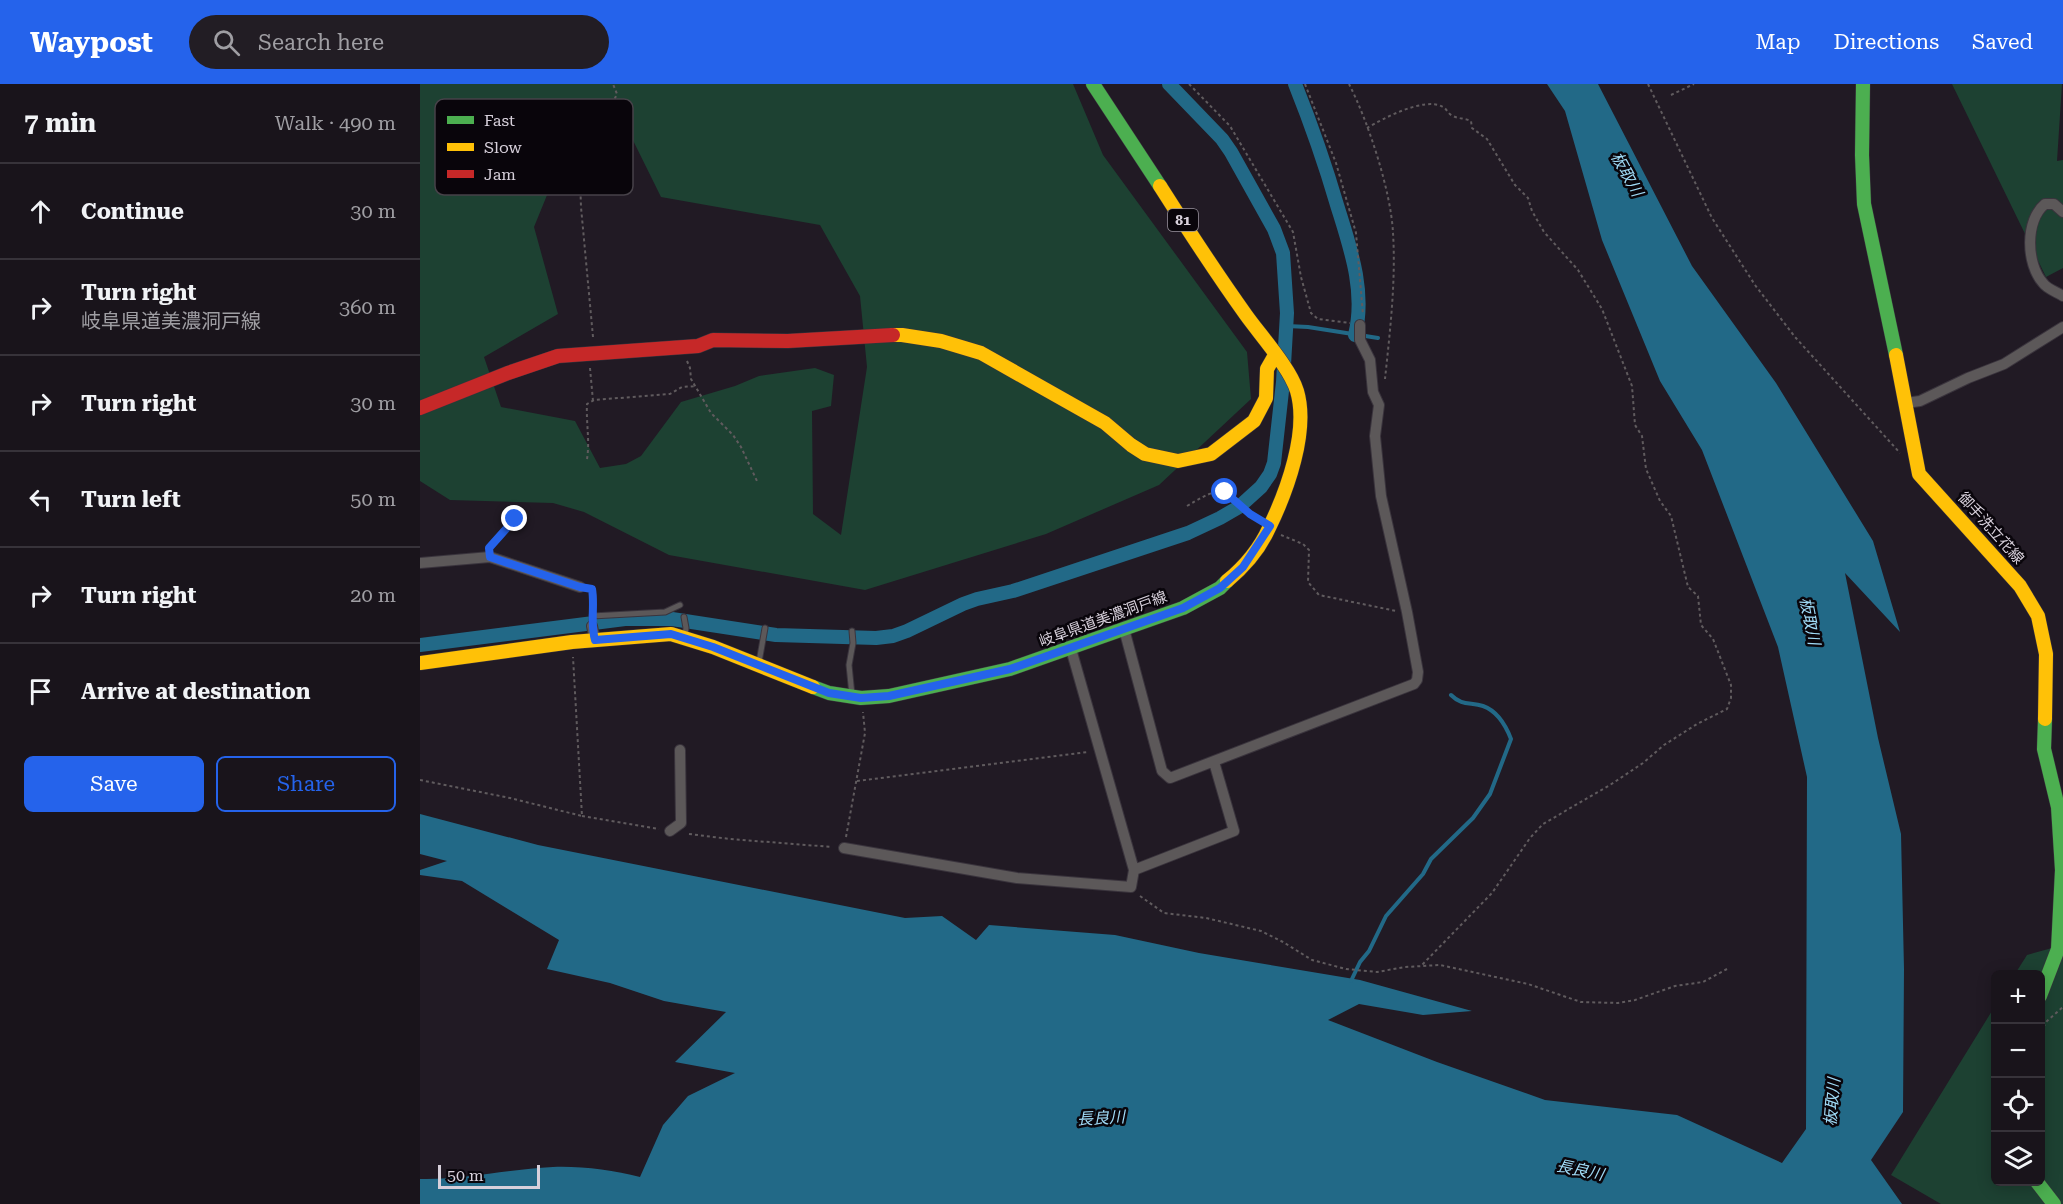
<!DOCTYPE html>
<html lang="en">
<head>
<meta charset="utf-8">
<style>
	body { margin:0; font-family:"Roboto Serif","Noto Sans JP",serif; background:#221d24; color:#f1f3f6 }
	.controls { position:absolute; right:18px; bottom:18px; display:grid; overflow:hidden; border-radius:9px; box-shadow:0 3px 15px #0003 }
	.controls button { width:54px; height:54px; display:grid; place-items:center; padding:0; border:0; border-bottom:2px solid #37333a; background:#19141b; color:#f1f3f6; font:30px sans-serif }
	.scale { position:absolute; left:18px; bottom:15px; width:102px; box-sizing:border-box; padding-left:6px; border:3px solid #d7d0db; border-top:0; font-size:16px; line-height:21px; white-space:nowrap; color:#d7d0db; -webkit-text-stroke:4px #09050b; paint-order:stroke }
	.stop { position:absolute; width:18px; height:18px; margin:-14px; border:4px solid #2563eb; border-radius:50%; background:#fff }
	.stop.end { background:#2563eb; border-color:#fff; box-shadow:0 2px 6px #0008 }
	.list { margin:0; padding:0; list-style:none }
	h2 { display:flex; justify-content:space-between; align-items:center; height:78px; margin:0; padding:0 24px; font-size:26px }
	h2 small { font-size:20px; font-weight:400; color:#9f9ea3 }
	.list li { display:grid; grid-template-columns:39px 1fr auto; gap:18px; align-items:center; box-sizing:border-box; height:96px; padding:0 24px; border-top:2px solid #37333a }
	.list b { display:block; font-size:22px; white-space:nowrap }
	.list p { margin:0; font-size:20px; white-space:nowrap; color:#9f9ea3 }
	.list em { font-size:20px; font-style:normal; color:#9f9ea3 }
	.actions { display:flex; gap:12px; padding:18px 24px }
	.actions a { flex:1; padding:14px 0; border:2px solid #2563eb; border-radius:9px; text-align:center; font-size:21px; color:#2563eb }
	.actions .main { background:#2563eb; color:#fff }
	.icon { flex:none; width:33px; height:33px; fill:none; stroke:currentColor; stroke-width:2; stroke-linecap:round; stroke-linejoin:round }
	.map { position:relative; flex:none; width:1643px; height:1120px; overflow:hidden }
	header { display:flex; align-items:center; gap:36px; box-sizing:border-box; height:84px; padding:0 30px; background:#2563eb; color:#fff }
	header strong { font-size:28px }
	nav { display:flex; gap:33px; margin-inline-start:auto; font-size:21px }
	.search { width:420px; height:54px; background:#221d24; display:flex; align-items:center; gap:15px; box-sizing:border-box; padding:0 21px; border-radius:33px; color:#9f9ea3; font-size:22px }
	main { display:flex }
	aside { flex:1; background:#19141b }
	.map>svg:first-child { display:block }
</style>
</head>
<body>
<header>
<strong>Waypost</strong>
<div class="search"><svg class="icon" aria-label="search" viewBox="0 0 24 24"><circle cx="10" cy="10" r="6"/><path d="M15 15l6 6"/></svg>Search here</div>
<nav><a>Map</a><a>Directions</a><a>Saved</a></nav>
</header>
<main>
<aside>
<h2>7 min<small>Walk · 490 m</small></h2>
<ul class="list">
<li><svg class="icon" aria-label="ahead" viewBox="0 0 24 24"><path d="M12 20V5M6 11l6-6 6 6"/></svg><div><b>Continue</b></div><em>30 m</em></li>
<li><svg class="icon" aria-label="right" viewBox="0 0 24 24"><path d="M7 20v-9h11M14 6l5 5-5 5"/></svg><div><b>Turn right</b><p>岐阜県道美濃洞戸線</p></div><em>360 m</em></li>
<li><svg class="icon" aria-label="right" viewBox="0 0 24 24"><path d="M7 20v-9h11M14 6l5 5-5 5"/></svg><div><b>Turn right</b></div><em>30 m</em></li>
<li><svg class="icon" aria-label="left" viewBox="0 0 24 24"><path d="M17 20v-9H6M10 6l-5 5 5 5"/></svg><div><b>Turn left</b></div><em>50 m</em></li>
<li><svg class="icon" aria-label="right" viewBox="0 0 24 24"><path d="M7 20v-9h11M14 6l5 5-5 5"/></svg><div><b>Turn right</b></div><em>20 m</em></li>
<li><svg class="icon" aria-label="arrive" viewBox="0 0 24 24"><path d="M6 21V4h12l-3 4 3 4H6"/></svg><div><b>Arrive at destination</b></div></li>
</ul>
<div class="actions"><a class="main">Save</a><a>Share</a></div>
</aside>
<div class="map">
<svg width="1643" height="1120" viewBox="0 0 1643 1120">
	<rect width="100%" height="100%" fill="#211a24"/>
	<path fill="#1d4132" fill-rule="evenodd" d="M0,0H653L683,71L827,268L831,315L739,401L626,450L445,506L249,471L164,428L133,419L30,416L0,397ZM198,26L241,113L400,141L440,212L447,283L421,451L393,430L392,327L411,322L414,291L395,284L339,292L315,302L261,318L221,372L206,380L180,384L155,337L81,323L64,273L138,230L114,143L156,40Z
		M1532,0H1642L1637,77L1643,76V184L1626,193Z
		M1643,861V1120H1521L1471,1091L1575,922L1576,1098H1620V890H1595L1607,871Z"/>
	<path fill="#226987" d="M1127,0H1178L1272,182L1356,299L1453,457L1480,548L1425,489L1458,654L1481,750L1484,885L1483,1028L1451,1076L1482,1120H0V1095C45,1096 88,1085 133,1083C161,1082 193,1086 220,1093L243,1041L268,1012L315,989L255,978L306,928L244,917L190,899L127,885L139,856L42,797L0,791V786L27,777L0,770V730L118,761L485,834L522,832L556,856L569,841L695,851L779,869L940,896L1052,927L1003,931L939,920L908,936L1017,978L1125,1016L1257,1031L1362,1079L1386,1045L1387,693L1358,563L1282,366L1240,297L1182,156L1145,27Z"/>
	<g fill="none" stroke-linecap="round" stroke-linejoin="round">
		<path stroke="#226987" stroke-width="4" d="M867,242L888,243L958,254
			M931,897L940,878L949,867L966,832L1003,790L1011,775L1053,734L1070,710L1091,655C1086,642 1077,627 1063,622C1050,618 1042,622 1031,611"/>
		<path stroke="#226987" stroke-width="14" d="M875,0C891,40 905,80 917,121C930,163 946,207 935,251
			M0,561L205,535H252L356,551L456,554L473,552L487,547L543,520L557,515L593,507L768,449L800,434L819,423L841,403L850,390L854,379L863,298L867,229L863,169L854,145L811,68L802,55L749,0"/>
		<defs>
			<path id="lane" d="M70,473L69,464L95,435
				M160,503L172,505L173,513L172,542
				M172,532L245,528L260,521
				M264,533L266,544L265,552
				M339,578L345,544
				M432,611L429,581L433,559L432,547"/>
			<path id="street" d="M1643,128L1634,120H1625C1605,136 1606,180 1623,199C1627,205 1637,208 1643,212
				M1486,319L1500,317L1548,294L1584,280L1643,243
				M0,479L70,473L160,503
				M172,542L175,556
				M704,545L742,687L750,694L994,600L997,596L998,588L987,528L961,412L955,352L959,321L953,308L950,276L940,256V241
				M651,565L714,786L814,747L794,678
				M250,747L261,739L260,666
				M424,764L597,794L711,803L714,786"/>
			<path id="fast" d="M673,0L740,102
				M1443,0L1442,71L1444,120L1476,271
				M393,603L409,609L441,614L469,612L590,585L763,524L800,504L807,497
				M1620,912L1638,865L1642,786L1638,723L1624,665L1625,635
				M1617,1098L1634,1120"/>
			<path id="slow" d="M740,102C768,146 796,189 826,231C841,252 870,284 877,307C889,347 867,407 849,444C840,464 824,483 807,497
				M473,251H482L521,257L561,269L685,339L711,361L725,370L758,377L791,370L834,337L846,314L847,285L855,271
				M1476,271L1499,390L1600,502L1618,532L1626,570L1625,635
				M0,579L152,558L251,550L293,563L393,603"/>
			<path id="jam" d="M0,324L88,289L138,272L278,262L293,256L368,257L473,251"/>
		</defs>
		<use href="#lane" stroke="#3a343d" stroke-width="7"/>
		<use href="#street" stroke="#3a343d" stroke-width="12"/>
		<use href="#fast" stroke="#3a343d" stroke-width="15"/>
		<use href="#slow" stroke="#3a343d" stroke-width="15"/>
		<use href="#jam" stroke="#3a343d" stroke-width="15"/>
		<path stroke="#605b5e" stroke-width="2" stroke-dasharray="3 3" stroke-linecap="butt" d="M769,0L810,42L873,148L881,193L891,229L898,235L930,239
			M885,0L916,79L936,149L943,231
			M929,0C948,37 971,107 973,149C976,197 970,247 965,295
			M1228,0L1292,134L1335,201L1375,253L1480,369
			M1251,11L1274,0
			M947,44C962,35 1005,12 1023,23C1027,25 1028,30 1033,32C1039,35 1045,34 1051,37L1052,44L1067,55L1095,101L1108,114L1112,127L1124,148L1158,186L1182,225L1212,302L1215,341L1222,352L1226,385L1240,417L1251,432L1268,503L1278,512L1281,541L1293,555L1311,601V614L1307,625L1277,640L1244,661L1223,679L1190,701L1123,740L1110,754L1072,809L1001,882
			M173,253L161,123L160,95L182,41L197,10L193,0
			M267,277L270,284L271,295L291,329L313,351L321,363L337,397
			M170,284L173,317
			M167,375C170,357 166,339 167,320L174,316L250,310L262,303L276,302
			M767,422C813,394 800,412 838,435
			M861,451L883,460L889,466L888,498L899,511L976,527
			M0,696L90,714L162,732L153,573
			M437,697L668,668
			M162,732L239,745
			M269,750L310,755L412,763
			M426,753L445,649L443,628
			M720,812L744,829L786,834L841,847L863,858L892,876L926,885L957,888L985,883L1020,881L1108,900L1161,918L1198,919L1215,916L1255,902L1283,898L1307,885
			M1620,948L1627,937L1643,923"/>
		<use href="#lane" stroke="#5c5859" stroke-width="5"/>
		<use href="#street" stroke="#5c5859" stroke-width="10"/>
		<use href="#fast" stroke="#4caf50" stroke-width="14"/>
		<use href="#slow" stroke="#ffc107" stroke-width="14"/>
		<use href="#jam" stroke="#c62828" stroke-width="14"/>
	</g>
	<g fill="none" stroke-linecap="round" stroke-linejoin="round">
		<path stroke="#2563eb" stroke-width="8" d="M95,435L69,464L70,473L160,503L172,505C175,522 170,539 175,556L251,550L293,563L409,609L441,614L469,612L590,585L763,524L800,504L823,483L850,442L830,430L805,408"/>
	</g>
	<g text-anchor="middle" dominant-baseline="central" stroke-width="5" stroke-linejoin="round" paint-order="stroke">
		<rect fill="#09050b" stroke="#99939d" stroke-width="1.5" x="748" y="125" width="30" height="22" rx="4.5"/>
		<g font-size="14" font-weight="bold" fill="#d7d0db">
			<text x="763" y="136">81</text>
		</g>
		<g font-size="15" fill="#d7d0db" stroke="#09050b">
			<text transform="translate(1571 444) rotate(48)">御手洗立花線</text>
			<text transform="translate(683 535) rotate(-20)">岐阜県道美濃洞戸線</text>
		</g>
		<g font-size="16" font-style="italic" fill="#9fdaf6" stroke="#09050b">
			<text transform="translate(1207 90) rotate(61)">板取川</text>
			<text transform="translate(1390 537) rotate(79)">板取川</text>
			<text transform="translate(1412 1018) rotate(-85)">板取川</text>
			<text transform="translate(681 1034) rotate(-3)">長良川</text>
			<text transform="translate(1160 1086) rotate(12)">長良川</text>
		</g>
	</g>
	<rect x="15" y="15" width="198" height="96" rx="9" fill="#09050b" stroke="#474249" stroke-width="1.5"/>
	<rect x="27" y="32" width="27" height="8" fill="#4caf50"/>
	<rect x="27" y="59" width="27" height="8" fill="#ffc107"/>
	<rect x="27" y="86" width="27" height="8" fill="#c62828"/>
	<g font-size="16" fill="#d7d0db">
		<text x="64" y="42">Fast</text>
		<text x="64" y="69">Slow</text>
		<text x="64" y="96">Jam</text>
	</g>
</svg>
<div class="controls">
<button>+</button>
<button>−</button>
<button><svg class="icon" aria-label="locate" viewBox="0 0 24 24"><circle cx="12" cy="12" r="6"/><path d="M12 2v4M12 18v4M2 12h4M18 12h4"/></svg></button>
<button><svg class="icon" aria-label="layers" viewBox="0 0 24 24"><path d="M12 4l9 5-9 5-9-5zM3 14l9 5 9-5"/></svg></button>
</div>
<div class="scale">50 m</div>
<div class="stop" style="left:805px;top:408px"></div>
<div class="stop end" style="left:95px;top:435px"></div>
</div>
</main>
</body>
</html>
